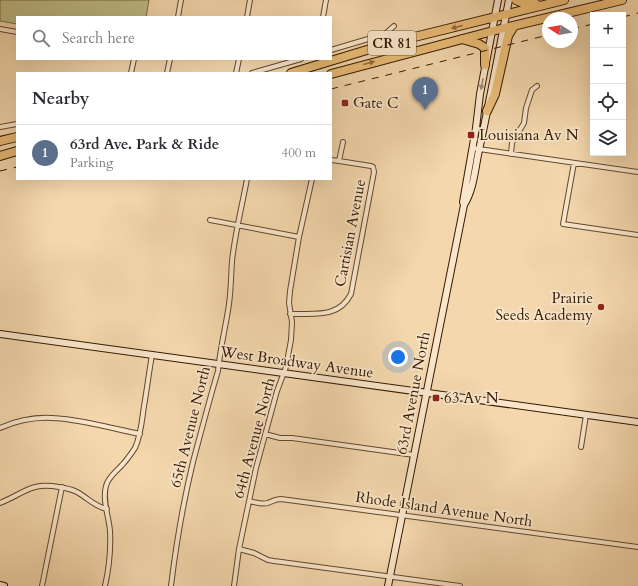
<!DOCTYPE html>
<html lang="en">
<head>
<meta charset="utf-8">
<style>
	body { margin:0; font-family:Cardo,serif; background:#f2f2f3; color:#2b2b33 }
	.controls { position:absolute; right:12px; top:12px; display:grid; overflow:hidden; border-radius:0px; box-shadow:0 4px 16px #0002 }
	.controls button { width:36px; height:36px; display:grid; place-items:center; padding:0; border:0; border-bottom:1px solid #e1e1e2; background:#fff; color:#2b2b33; font:20px sans-serif }
	.compass { position:absolute; left:542px; top:12px; width:36px; height:36px; border-radius:50%; background:#fff; box-shadow:0 4px 16px #0002; rotate:281deg }
	.you { position:absolute; left:398px; top:357px; width:14px; height:14px; margin:-10px; border:3px solid #fff; border-radius:50%; background:#1a73e8; box-shadow:0 0 0 6px #1a73e833 }
	.badge { display:grid; place-items:center; width:26px; height:26px; border-radius:50%; background:#111827; color:#fff; font-size:13px; font-weight:700 }
	.pin { position:absolute; translate:-50% -33px; filter:drop-shadow(0 1px 2px #0008) }
	.pin::after { content:''; position:absolute; top:21px; width:14px; height:12px; background:inherit; clip-path:polygon(0 0,100% 0,50% 100%) }
	.list { margin:0; padding:0; list-style:none }
	h2 { display:flex; justify-content:space-between; align-items:center; height:52px; margin:0; padding:0 16px; font-size:17px }
	h2 small { font-size:13px; font-weight:400; color:#7c7c81 }
	.list li { display:grid; grid-template-columns:26px 1fr auto; gap:12px; align-items:center; box-sizing:border-box; height:56px; padding:0 16px; border-top:1px solid #e1e1e2 }
	.list b { display:block; font-size:15px; white-space:nowrap }
	.list p { margin:0; font-size:13px; white-space:nowrap; color:#7c7c81 }
	.list em { font-size:13px; font-style:normal; color:#7c7c81 }
	.icon { flex:none; width:22px; height:22px; fill:none; stroke:currentColor; stroke-width:2; stroke-linecap:round; stroke-linejoin:round }
	.map { position:relative; flex:none; width:638px; height:586px; overflow:hidden }
	.search { position:absolute; background:#fff; box-shadow:0 4px 16px #0002; left:16px; top:16px; width:316px; height:44px; display:flex; align-items:center; gap:10px; box-sizing:border-box; padding:0 14px; border-radius:0px; color:#7c7c81; font-size:15px }
	.panel { position:absolute; background:#fff; box-shadow:0 4px 16px #0002; left:16px; top:72px; width:316px; height:108px; border-radius:0px }
	.map>svg:first-child { display:block }
</style>
</head>
<body>
<div class="map">
<svg width="638" height="586" viewBox="0 0 638 586">
	<rect width="100%" height="100%" fill="#f4d7ad"/>
	<filter id="stains"><feTurbulence type="fractalNoise" baseFrequency=".005" numOctaves="4"/><feColorMatrix values="0 0 0 0 .2 0 0 0 0 .09 0 0 0 0 .02 0 0 0 .5 -.17"/></filter>
	<radialGradient id="worn" r=".72"><stop offset=".6" stop-color="#630" stop-opacity="0"/><stop offset="1" stop-color="#630" stop-opacity=".3"/></radialGradient>
	<path fill="#bfbd87" stroke="#7a6b44" d="M0,0H149L146,17H17V24L0,21Z"/>
	<g fill="none" stroke-linecap="round" stroke-linejoin="round">
		<defs>
			<path id="street" d="M178,17L181,0
				M247,17L250,0
				M323,17L326,0
				M0,29L17,32
				M331,50L385,34L394,26
				M131,73L134,59
				M167,73L170,59
				M236,73L239,59
				M252,73L301,59
				M0,127L17,124
				M472,148L638,172
				M511,154L512,143L516,135L521,128L524,123L526,108L532,90L537,86
				M331,160L339,161L343,142
				M574,163L563,224L638,235
				M210,220L299,237
				M290,314C314,313 338,319 351,294L374,172L373,167L371,166L339,161
				M0,428C33,413 60,417 94,424C109,427 125,431 140,434
				M265,434L280,438H292L414,455
				M581,447L586,415
				M249,501C255,502 262,505 268,503C273,501 276,499 281,499L638,547
				M0,503C25,493 30,482 59,487C66,488 71,489 77,492C88,498 95,507 107,509
				M239,549L254,553L268,560L274,561L460,586
				M42,586L62,487
				M105,586C109,568 111,550 110,531C109,517 102,500 106,486C108,477 116,472 122,465C127,460 131,454 135,448C141,435 142,420 144,406C147,389 149,372 152,355
				M171,586C176,545 183,503 193,462C201,432 209,401 218,371C220,348 226,326 229,304C231,290 231,275 232,261C235,233 242,206 247,179
				M234,586L239,549L256,468L277,391L286,367L291,340L292,322L289,303L290,291L299,237L312,179"/>
			<path id="secondary" d="M464,205C474,189 475,168 479,150C490,100 499,50 509,0
				M0,334L638,422
				M0,585L4,586
				M388,586L464,205L463,202L476,128L480,94L498,0"/>
			<path id="highway" d="M516,0L523,3L536,4
				M462,39L479,44L485,48V65
				M291,73L390,43L564,0
				M331,74L504,28L622,0
				M487,111L495,94L508,36L514,26
				M0,141L17,137
				M0,156L17,151"/>
		</defs>
		<use href="#street" stroke="#64482d" stroke-width="6"/>
		<use href="#secondary" stroke="#341902" stroke-width="8"/>
		<use href="#highway" stroke="#341902" stroke-width="10"/>
		<use href="#street" stroke="#f8e5ca" stroke-width="4"/>
		<use href="#secondary" stroke="#f8e5ca" stroke-width="6"/>
		<use href="#highway" stroke="#eabc76" stroke-width="8"/>
		<path stroke="#341902" stroke-width="1" stroke-dasharray="7 7" stroke-linecap="butt" d="M623,17L638,13
			M572,29L593,24
			M331,89L548,35
			M0,171L17,167"/>
	</g>
	<defs><path id="oneway-solid" d="M-6-.8H1V-3.2L6.5 0L1 3.2V.8H-6Z"/></defs>
	<g fill="#8f6a3c">
		<use href="#oneway-solid" transform="translate(457 27) rotate(166)"/>
		<use href="#oneway-solid" transform="translate(369 63) rotate(-15)"/>
	</g>
	<use fill="#a08970" href="#oneway-solid" transform="translate(482 84) rotate(101)"/>
	<g fill="#8f2418" stroke="#f8e5ca" stroke-width="1.5">
		<rect x="341" y="99" width="8" height="8" rx="2"/>
		<rect x="467" y="131" width="8" height="8" rx="2"/>
		<circle cx="601" cy="307" r="4"/>
		<rect x="432" y="394" width="8" height="8" rx="2"/>
	</g>
	<g text-anchor="middle" dominant-baseline="central" stroke-width="3.5" stroke-linejoin="round" paint-order="stroke">
		<rect fill="#f8e5ca" stroke="#6f563e" stroke-width="1" x="368" y="31" width="48" height="24" rx="3"/>
		<g font-size="14" font-weight="bold" fill="#341902">
			<text x="392" y="43">CR 81</text>
		</g>
		<g font-size="15" fill="#341902" stroke="#f8e5ca" text-anchor="start">
			<text x="353" y="103">Gate C</text>
			<text x="479" y="135">Louisiana Av N</text>
			<text x="593" y="298" text-anchor="end">Prairie<tspan x="593" dy="17">Seeds Academy</tspan></text>
			<text x="444" y="398">63 Av N</text>
		</g>
		<g font-size="15" fill="#341902" stroke="#f8e5ca">
			<text transform="translate(350 233) rotate(-79)">Cartisian Avenue</text>
			<text transform="translate(297 362) rotate(8)">West Broadway Avenue</text>
			<text transform="translate(413 393) rotate(-79)">63rd Avenue North</text>
			<text transform="translate(190 427) rotate(-76)">65th Avenue North</text>
			<text transform="translate(254 438) rotate(-75)">64th Avenue North</text>
			<text transform="translate(444 509) rotate(8)">Rhode Island Avenue North</text>
		</g>
	</g>
	<rect width="100%" height="100%" filter="url(#stains)"/>
	<rect width="100%" height="100%" fill="url(#worn)"/>
</svg>
<div class="controls">
<button>+</button>
<button>−</button>
<button><svg class="icon" aria-label="locate" viewBox="0 0 24 24"><circle cx="12" cy="12" r="6"/><path d="M12 2v4M12 18v4M2 12h4M18 12h4"/></svg></button>
<button><svg class="icon" aria-label="layers" viewBox="0 0 24 24"><path d="M12 4l9 5-9 5-9-5zM3 14l9 5 9-5"/></svg></button>
</div>
<svg class="compass" viewBox="-18 -18 36 36"><path d="M0-13l5 13h-10z" fill="#e53935"/><path d="M0 13l5-13h-10z" fill="#7c7c81"/></svg>
<div class="you"></div>
<div class="pin badge" style="left:425px;top:110px;background:#5c6f8a">1</div>
<div class="search"><svg class="icon" aria-label="search" viewBox="0 0 24 24"><circle cx="10" cy="10" r="6"/><path d="M15 15l6 6"/></svg>Search here</div>
<section class="panel">
<h2>Nearby<small></small></h2>
<ul class="list">
<li><span class="badge" style="background:#5c6f8a">1</span><div><b>63rd Ave. Park &amp; Ride</b><p>Parking</p></div><em>400 m</em></li>
</ul>
</section>
</div>
</body>
</html>
